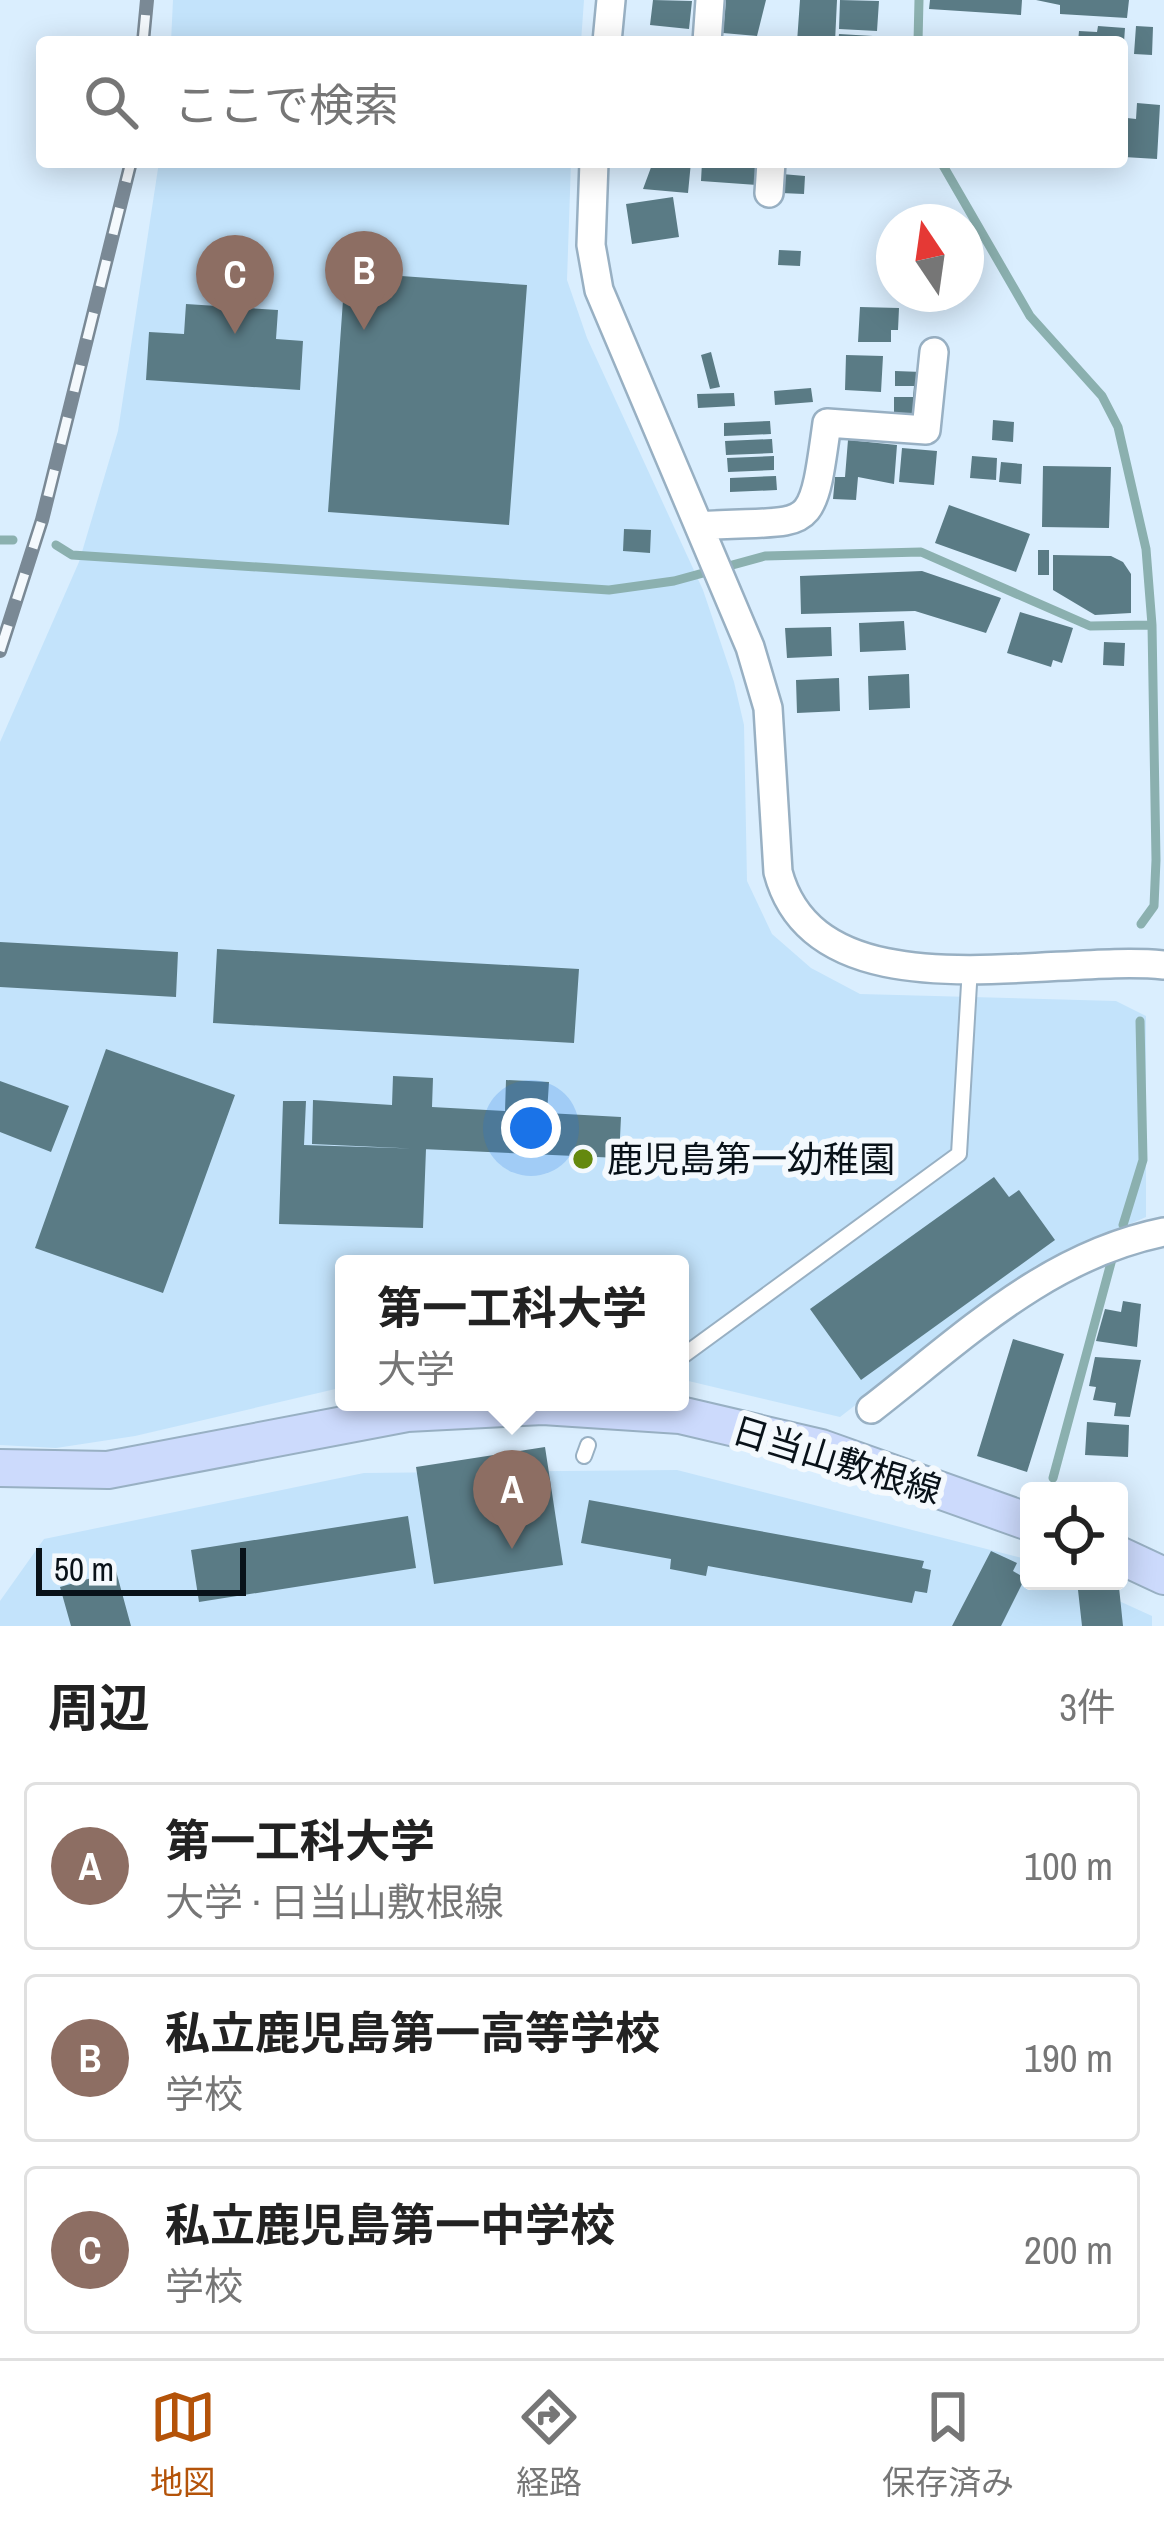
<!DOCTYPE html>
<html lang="ja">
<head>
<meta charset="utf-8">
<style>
	body { margin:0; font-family:"Archivo Narrow","Noto Sans JP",sans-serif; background:#f2f2f2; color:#222 }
	.controls { position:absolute; right:36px; bottom:36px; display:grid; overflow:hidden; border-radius:12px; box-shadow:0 6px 30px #0003 }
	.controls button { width:108px; height:108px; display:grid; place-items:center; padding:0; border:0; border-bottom:3px solid #e0e0e0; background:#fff; color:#222; font:60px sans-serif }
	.compass { position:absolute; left:876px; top:204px; width:108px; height:108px; border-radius:50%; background:#fff; box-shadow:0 6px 30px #0003; rotate:347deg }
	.scale { position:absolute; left:36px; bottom:30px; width:210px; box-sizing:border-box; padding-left:12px; border:6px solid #091219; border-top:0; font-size:33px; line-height:42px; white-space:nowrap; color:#091219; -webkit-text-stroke:9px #f4f9fd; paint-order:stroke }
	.you { position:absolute; left:531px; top:1128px; width:42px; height:42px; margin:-30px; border:9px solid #fff; border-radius:50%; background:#1a73e8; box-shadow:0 0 0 18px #1a73e833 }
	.badge { display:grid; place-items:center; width:78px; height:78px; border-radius:50%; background:#b45309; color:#fff; font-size:39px; font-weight:700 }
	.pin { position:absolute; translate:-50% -99px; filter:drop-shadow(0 3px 6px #0008) }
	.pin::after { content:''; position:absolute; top:63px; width:42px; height:36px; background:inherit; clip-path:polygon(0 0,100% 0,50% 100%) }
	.popup { position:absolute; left:335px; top:1255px; width:354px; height:156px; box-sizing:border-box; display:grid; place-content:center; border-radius:12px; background:#fff; filter:drop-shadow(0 3px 9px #0005); font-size:39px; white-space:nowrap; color:#767676 }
	.popup b { font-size:45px; color:#222 }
	.popup::after { content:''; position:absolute; left:50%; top:100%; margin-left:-24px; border:24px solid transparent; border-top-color:#fff }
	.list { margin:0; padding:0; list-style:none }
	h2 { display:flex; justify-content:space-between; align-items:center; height:156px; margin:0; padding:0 48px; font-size:51px }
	h2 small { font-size:39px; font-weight:400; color:#767676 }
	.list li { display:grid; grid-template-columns:78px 1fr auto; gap:36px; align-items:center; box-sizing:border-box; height:168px; margin:0 24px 24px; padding:0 24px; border:3px solid #e0e0e0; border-radius:12px }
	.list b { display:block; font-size:45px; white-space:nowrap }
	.list p { margin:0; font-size:39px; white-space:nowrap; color:#767676 }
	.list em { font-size:39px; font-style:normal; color:#767676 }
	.icon { flex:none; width:66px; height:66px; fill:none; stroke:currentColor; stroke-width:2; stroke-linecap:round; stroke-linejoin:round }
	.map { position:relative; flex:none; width:1164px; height:1626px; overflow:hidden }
	.search { position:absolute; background:#fff; box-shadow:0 6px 30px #0003; left:36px; right:36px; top:36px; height:132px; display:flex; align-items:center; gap:30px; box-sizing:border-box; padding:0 42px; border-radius:12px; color:#767676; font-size:45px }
	.sheet { height:732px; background:#fff }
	nav { display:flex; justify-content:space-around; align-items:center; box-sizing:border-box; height:168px; border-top:3px solid #e0e0e0; background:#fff; font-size:33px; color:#767676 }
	nav a { display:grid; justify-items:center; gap:6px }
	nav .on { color:#b45309 }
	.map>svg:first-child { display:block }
</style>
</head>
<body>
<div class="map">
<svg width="1164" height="1626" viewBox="0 0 1164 1626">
	<rect width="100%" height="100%" fill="#daeefe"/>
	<path fill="#c3e3fb" d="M173,0H584L581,42H171Z
		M159,162H571L567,280L587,338L703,590L734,682L744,725L747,881L772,934L811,968L860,994L1116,1001L1146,1016V1217L1035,1266L840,1417L680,1379V1264H344V1387L135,1436L56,1448L0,1445V742L79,562L118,431Z
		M677,1470L1026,1559L1029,1581H1075L1152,1616V1626H0V1601L44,1539L364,1473Z"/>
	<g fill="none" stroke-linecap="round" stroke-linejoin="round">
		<path stroke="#8bb0af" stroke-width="9" d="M918,42L919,0
			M941,162L1030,316L1102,396L1118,427L1146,549L1152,625L1156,860L1154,906L1141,924
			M0,540H13
			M56,545L72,555L609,590L674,581L765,556L921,552L1090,626L1152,625
			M1123,1225L1143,1160L1140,1021
			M1053,1478L1112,1259"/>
	</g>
	<path fill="#5a7b85" d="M653,0L692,1L689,29L650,25Z
		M726,0H766L757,36L723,33Z
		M800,0H837L835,42H797Z
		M840,0L879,1L877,31L839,29Z
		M930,0H1022L1021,15L929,9Z
		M1036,0H1129L1127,18L1060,14V5Z
		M1098,26L1125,28L1124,42H1078L1079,31L1097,32Z
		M1136,26L1153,27L1152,55L1134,54Z
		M839,34L890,37V42H838Z
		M1137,103L1160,105L1157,159L1124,157L1127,118L1136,119Z
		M653,162H691L688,193L643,189Z
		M702,162H759L757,185L701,181Z
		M782,174L805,176L804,194L781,193Z
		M673,197L679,237L632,244L626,204Z
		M779,250L801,251L800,266L778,265Z
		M345,272L527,285L509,525L328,512Z
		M186,304L278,310L276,339L303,341L300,390L146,380L149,332L184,334Z
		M860,307L899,308L898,330H891V342H858Z
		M711,352L720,387L710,389L701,355Z
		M846,355L883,356L881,392L845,390Z
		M895,371L922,372L920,414L894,413V397H913L914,386H895Z
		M811,388L813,402L775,405L774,391Z
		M734,393L735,406L698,408L697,394Z
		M993,420L1014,422L1013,442L992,440Z
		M770,421L771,434L724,436V423Z
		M772,439L773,453L726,455L725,441Z
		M848,440L897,445L894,484L858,477L856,500L833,499L835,477H845Z
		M902,448L937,451L934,485L899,482Z
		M774,456V470L728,472L727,458Z
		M972,456L997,458L996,480L970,478Z
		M1001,462L1022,464L1021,484L999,482Z
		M1043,466L1111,467L1109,528L1042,527Z
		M776,476L777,490L730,492V478Z
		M949,505L1030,534L1016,572L935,543Z
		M624,529L651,530L650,553L623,551Z
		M1038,550H1049V575H1038Z
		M1053,555L1111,556L1123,562L1131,574V613L1095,615L1053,590Z
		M922,571L1001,598L986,633L915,611L801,614L800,576Z
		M1020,612L1073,628L1062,663L1053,660L1051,667L1007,653Z
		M904,621L906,650L860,652L859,623Z
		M831,627L832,656L787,658L785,628Z
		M1104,642L1125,643L1124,666L1103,665Z
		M909,674L910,708L869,710L868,676Z
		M839,678L840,711L797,713L796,680Z
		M0,942L178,952L176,997L0,987Z
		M217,949L579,969L574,1043L213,1023Z
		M106,1049L235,1095L163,1293L35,1248Z
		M393,1076L433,1078L432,1107L505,1111L506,1080L549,1082L547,1113L621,1117L619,1158L312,1144L313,1100L392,1105Z
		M0,1081L69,1106L51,1152L0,1132Z
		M283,1101H306L304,1145L426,1149L423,1228L279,1224Z
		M994,1177L1009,1197L1019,1190L1055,1240L861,1380L810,1309Z
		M1123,1301L1141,1304L1137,1347L1096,1341L1105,1309L1121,1312Z
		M1013,1339L1064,1354L1027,1472L977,1456Z
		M1095,1357L1141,1360L1130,1417L1114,1416L1116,1403L1093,1400L1096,1387L1089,1386Z
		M1087,1422L1129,1425L1128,1457L1085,1455Z
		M545,1447L563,1565L434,1584L416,1467Z
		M589,1500L924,1561L922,1568L931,1570L927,1593L915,1591L912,1603L708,1566L706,1576L670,1569L671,1559L581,1543Z
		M408,1516L416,1568L199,1602L191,1550Z
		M991,1551L1017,1563L1013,1571L1025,1578L1001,1626H952Z
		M116,1571L131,1626H71L60,1587Z
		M1077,1581L1119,1587L1123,1626H1082Z"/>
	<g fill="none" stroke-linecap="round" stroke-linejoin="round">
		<defs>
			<path id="lane" d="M680,1358L959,1154L970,967
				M584,1456L588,1445"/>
			<path id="street" d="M607,42L611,0
				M707,42L710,0
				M594,162L591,245L599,290L750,647L768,708L778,872C817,1019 1052,953 1164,965
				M769,193L771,162
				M699,526C813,518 811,541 827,423L926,430L934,352
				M871,1409C964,1337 1046,1256 1164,1232"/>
			<path id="secondary" d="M0,1468L108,1470L407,1413L543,1406L680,1415L821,1448L1029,1522
				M1119,1555L1164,1576"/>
		</defs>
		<use href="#lane" stroke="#98b0c3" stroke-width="18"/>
		<use href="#street" stroke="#98b0c3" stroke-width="32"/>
		<use href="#secondary" stroke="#98b0c3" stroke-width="40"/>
		<use href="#lane" stroke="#fff" stroke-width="14"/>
		<use href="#street" stroke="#fff" stroke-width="27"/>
		<use href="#secondary" stroke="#ccdafc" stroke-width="36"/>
		<defs>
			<path id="rail" d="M143,42L147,0
				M0,651L42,520L131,162"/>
		</defs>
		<use href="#rail" stroke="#7a8995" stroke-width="14"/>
		<use href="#rail" stroke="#f4f9fd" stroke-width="9" stroke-dasharray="27" stroke-linecap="butt"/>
	</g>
	<circle fill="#64890e" stroke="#f4f9fd" stroke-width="4.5" cx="583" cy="1159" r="12"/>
	<g text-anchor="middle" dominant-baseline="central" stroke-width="12" stroke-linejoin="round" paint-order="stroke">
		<g font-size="36" fill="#091219" stroke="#f4f9fd" text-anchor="start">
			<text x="607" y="1159">鹿児島第一幼稚園</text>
		</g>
		<g font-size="36" fill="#091219" stroke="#f4f9fd">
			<text transform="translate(837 1460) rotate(17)">日当山敷根線</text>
		</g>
	</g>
</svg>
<div class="controls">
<button><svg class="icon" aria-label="locate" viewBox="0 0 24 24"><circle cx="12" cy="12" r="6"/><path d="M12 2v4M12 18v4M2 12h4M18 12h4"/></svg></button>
</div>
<svg class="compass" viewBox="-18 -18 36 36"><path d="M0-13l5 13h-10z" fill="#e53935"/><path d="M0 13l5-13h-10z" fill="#767676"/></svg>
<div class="scale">50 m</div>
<div class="you"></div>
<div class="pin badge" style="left:512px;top:1549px;background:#8d6e63">A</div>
<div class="popup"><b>第一工科大学</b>大学</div>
<div class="pin badge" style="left:364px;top:330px;background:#8d6e63">B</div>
<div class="pin badge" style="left:235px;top:334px;background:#8d6e63">C</div>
<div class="search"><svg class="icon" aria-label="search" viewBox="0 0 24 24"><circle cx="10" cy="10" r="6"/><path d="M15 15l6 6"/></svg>ここで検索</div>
</div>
<section class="sheet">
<h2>周辺<small>3件</small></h2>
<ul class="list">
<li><span class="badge" style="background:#8d6e63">A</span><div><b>第一工科大学</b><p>大学 · 日当山敷根線</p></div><em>100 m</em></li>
<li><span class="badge" style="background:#8d6e63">B</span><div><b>私立鹿児島第一高等学校</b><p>学校</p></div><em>190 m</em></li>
<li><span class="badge" style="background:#8d6e63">C</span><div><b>私立鹿児島第一中学校</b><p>学校</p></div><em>200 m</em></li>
</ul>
</section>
<nav>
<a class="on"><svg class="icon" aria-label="map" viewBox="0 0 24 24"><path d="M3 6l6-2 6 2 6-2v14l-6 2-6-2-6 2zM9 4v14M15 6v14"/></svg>地図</a>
<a><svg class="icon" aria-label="directions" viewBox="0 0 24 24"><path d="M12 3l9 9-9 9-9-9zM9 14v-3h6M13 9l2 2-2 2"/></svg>経路</a>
<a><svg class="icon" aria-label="saved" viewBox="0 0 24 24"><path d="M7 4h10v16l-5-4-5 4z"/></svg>保存済み</a>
</nav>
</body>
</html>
